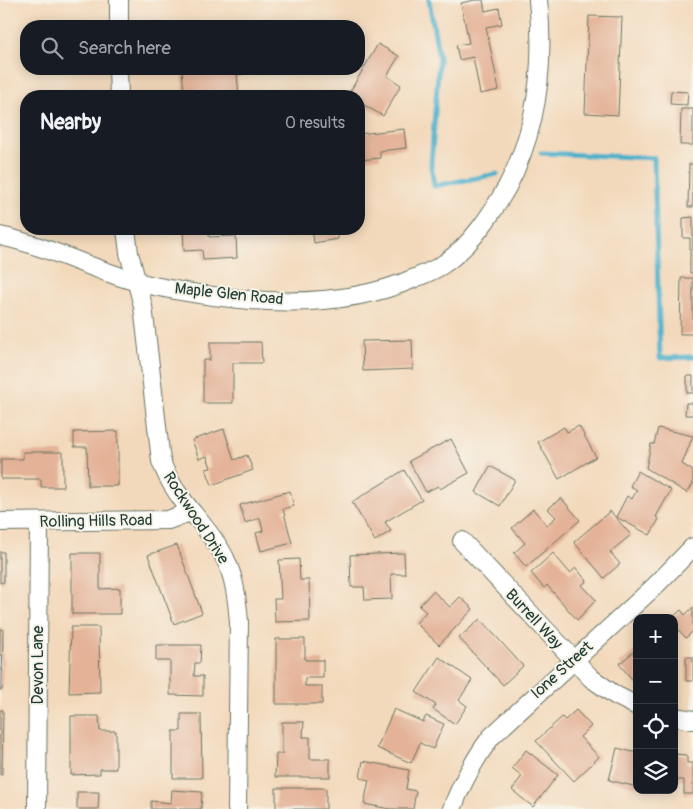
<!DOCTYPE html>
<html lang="en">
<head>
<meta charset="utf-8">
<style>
	body { margin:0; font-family:Pangolin,sans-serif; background:#20242c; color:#f1f3f6 }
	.controls { position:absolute; right:15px; bottom:15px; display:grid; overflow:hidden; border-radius:10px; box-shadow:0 2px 12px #0003 }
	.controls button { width:45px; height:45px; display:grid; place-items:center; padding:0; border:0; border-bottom:1px solid #363941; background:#171b24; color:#f1f3f6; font:25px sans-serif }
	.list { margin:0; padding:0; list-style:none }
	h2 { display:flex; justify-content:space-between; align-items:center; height:65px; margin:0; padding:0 20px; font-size:21px }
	h2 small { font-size:16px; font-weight:400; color:#9ea1a6 }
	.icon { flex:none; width:28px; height:28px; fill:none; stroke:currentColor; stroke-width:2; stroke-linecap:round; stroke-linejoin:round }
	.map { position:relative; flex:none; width:693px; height:809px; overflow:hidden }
	.search { position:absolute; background:#171b24; box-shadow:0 2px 12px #0003; left:20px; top:20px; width:345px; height:55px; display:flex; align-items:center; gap:12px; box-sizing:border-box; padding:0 18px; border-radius:20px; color:#9ea1a6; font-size:19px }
	.panel { position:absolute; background:#171b24; box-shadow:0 2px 12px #0003; left:20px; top:90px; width:345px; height:145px; border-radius:20px }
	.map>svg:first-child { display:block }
</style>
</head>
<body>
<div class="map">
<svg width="693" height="809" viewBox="0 0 693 809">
	<rect width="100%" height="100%" fill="#f7f3e8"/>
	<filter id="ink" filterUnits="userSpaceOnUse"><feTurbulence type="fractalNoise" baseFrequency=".02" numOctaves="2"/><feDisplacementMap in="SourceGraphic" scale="10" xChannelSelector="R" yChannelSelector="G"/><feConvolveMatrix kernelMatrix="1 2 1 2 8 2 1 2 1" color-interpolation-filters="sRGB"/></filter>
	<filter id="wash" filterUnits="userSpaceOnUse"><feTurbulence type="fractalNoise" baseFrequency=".0096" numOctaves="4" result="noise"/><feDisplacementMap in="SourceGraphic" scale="20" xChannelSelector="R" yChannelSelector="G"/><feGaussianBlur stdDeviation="1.12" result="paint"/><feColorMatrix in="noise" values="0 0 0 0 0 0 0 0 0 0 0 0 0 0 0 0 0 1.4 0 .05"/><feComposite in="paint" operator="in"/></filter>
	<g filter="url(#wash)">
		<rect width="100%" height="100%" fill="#f3d9bb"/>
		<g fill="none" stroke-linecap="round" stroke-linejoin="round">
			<path stroke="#4db1cc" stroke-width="5" d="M429,0L439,59L431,164L434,186L497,174
				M541,153L654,158L660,358L693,357"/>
		</g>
		<g id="blocks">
			<path fill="#e4b297" d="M475,0H483L485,11L499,8L502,24L486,27L499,90L480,94L473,57L459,60L456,45L469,43L461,3Z
				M589,16L622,17L618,115L585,113Z
				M378,44L399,56L387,76L401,85L383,116L359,102V96L348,95Z
				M182,69H243L244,74L237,75L239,96H179L184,94Z
				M671,91L688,92L687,105L670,104Z
				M681,109H693V145H680Z
				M404,129L406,148L380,151V158L359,160V134Z
				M689,164H693V207H688Z
				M693,217V273H690V238H683V218Z
				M183,229H209V237L236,236L237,258L203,260L202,250L184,251Z
				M312,229H337L338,239L314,243Z
				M681,278H693V334H680Z
				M412,340L413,369L363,371L362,341Z
				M210,342H261L262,363H233V403H203V360H210Z
				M687,376H693V393H687Z
				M686,403H693V415H685Z
				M579,426L596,457L559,479L538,442L564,427L567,432Z
				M658,428L693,436L682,464L693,471V484L687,493L646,468L651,444H654Z
				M224,429L234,460L247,455L253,470L212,485L206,469L211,468L207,456L199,459L192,440Z
				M118,431V486H88L87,447H74V432Z
				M451,439L469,473L440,489L438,486L426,492L409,461Z
				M23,452H63V487H41V479H1V459H23Z
				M490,466L515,480L500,506L476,492Z
				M404,470L422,500L385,522L391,531L375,541L352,502Z
				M638,471L671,490L656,517L659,519L650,535L616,517L627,496L632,499L637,490L630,486Z
				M290,491L294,506L283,509L292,543L261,551L256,533L263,531L260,518L245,523L240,505Z
				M561,498L580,520L526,567L514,553L525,543L512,528L533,509L547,525L556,517L548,509Z
				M610,511L631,535L610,552L620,564L604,578L574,542Z
				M177,545L202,613L174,624L148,555Z
				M0,552H4V582L0,583Z
				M72,553H100V589L120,588V614H72Z
				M404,553L405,574H391L392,599L365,600L364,587H351L350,555Z
				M553,553L570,573L576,568L587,581L582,585L596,600L577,620L547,585L544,588L531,573Z
				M299,559L300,580H309L310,621L275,622L274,599H281L279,560Z
				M433,591L450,607L460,597L473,609L439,645L416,623L426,612L419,606Z
				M693,607V631L686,638L674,625L672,618L681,610L685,615Z
				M480,619L523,666L503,685L459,638Z
				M71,627H99L100,692L69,693Z
				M0,629H3L2,690H0Z
				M276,639H305V660H323V678H305V686H322V704H276Z
				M156,645H201L200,663H195L194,676H203V696L170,695V661H156Z
				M637,649V685L619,664Z
				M439,657L472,680L459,700L467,706L455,724L433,709L436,705L416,692Z
				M686,657H693V681H686Z
				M394,709L423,722L426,716L444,724L433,749L420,743L411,763L377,748Z
				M0,710H3L2,775H0Z
				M576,710L591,726L580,737L599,757L574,781L536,741L562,717L565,720Z
				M181,714H201L202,778H173V731H181Z
				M71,716H99L100,731H116V769H100V774L71,775Z
				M282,722H304L303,737H310V759H330V777H275L276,754H282Z
				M617,748L637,753V787L609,780Z
				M526,750L558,775L533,807L512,790L522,776L512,768Z
				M674,754L687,755V763H693V794H684V780H674Z
				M363,761L409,770L406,789L416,791L413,809H390L364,804L369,780L360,778Z
				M276,788H326V809H276Z
				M172,790L202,792L201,809H151V801L171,803Z
				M77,792H99L98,809H77Z"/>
		</g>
	</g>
	<g filter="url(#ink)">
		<use href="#blocks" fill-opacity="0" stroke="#697463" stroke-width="1"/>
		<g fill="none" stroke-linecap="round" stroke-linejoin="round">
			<defs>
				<path id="minor" d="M119,0V26
					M118,69L119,96
					M126,229L129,253L143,306L161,461C176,503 207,522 225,558C235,579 237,599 239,622L237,809
					M0,236C53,247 102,275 154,286C238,303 335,313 415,278C425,274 437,269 445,263C472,244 491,215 507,187C538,128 545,65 538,0
					M0,522L168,520L190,512
					M462,541L591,678L615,695L637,706
					M674,717L693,720
					M37,809L39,522
					M452,809C462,782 474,760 491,737L655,586L693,547"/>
			</defs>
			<use href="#minor" stroke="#697463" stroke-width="20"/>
			<use href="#minor" stroke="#fff" stroke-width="18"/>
		</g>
	</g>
	<g text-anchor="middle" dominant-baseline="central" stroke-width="4" stroke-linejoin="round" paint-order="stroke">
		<g font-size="16" fill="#1f3d34" stroke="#f7f3e8">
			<text transform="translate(229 294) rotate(6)">Maple Glen Road</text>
			<text transform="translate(196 518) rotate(57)">Rockwood Drive</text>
			<text transform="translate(96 521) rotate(-1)">Rolling Hills Road</text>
			<text transform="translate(534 619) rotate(47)">Burrell Way</text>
			<text transform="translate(38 665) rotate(-90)">Devon Lane</text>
			<text transform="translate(562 670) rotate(-42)">Ione Street</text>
		</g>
	</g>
</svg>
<div class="controls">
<button>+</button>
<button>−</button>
<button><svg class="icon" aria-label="locate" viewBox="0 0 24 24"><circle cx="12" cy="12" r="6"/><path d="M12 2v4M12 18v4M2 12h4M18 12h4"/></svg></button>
<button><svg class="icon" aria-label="layers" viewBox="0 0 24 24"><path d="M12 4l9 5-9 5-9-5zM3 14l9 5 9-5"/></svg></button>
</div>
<div class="search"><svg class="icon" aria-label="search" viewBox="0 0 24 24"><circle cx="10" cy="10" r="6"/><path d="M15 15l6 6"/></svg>Search here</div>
<section class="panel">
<h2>Nearby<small>0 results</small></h2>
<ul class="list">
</ul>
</section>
</div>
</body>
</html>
